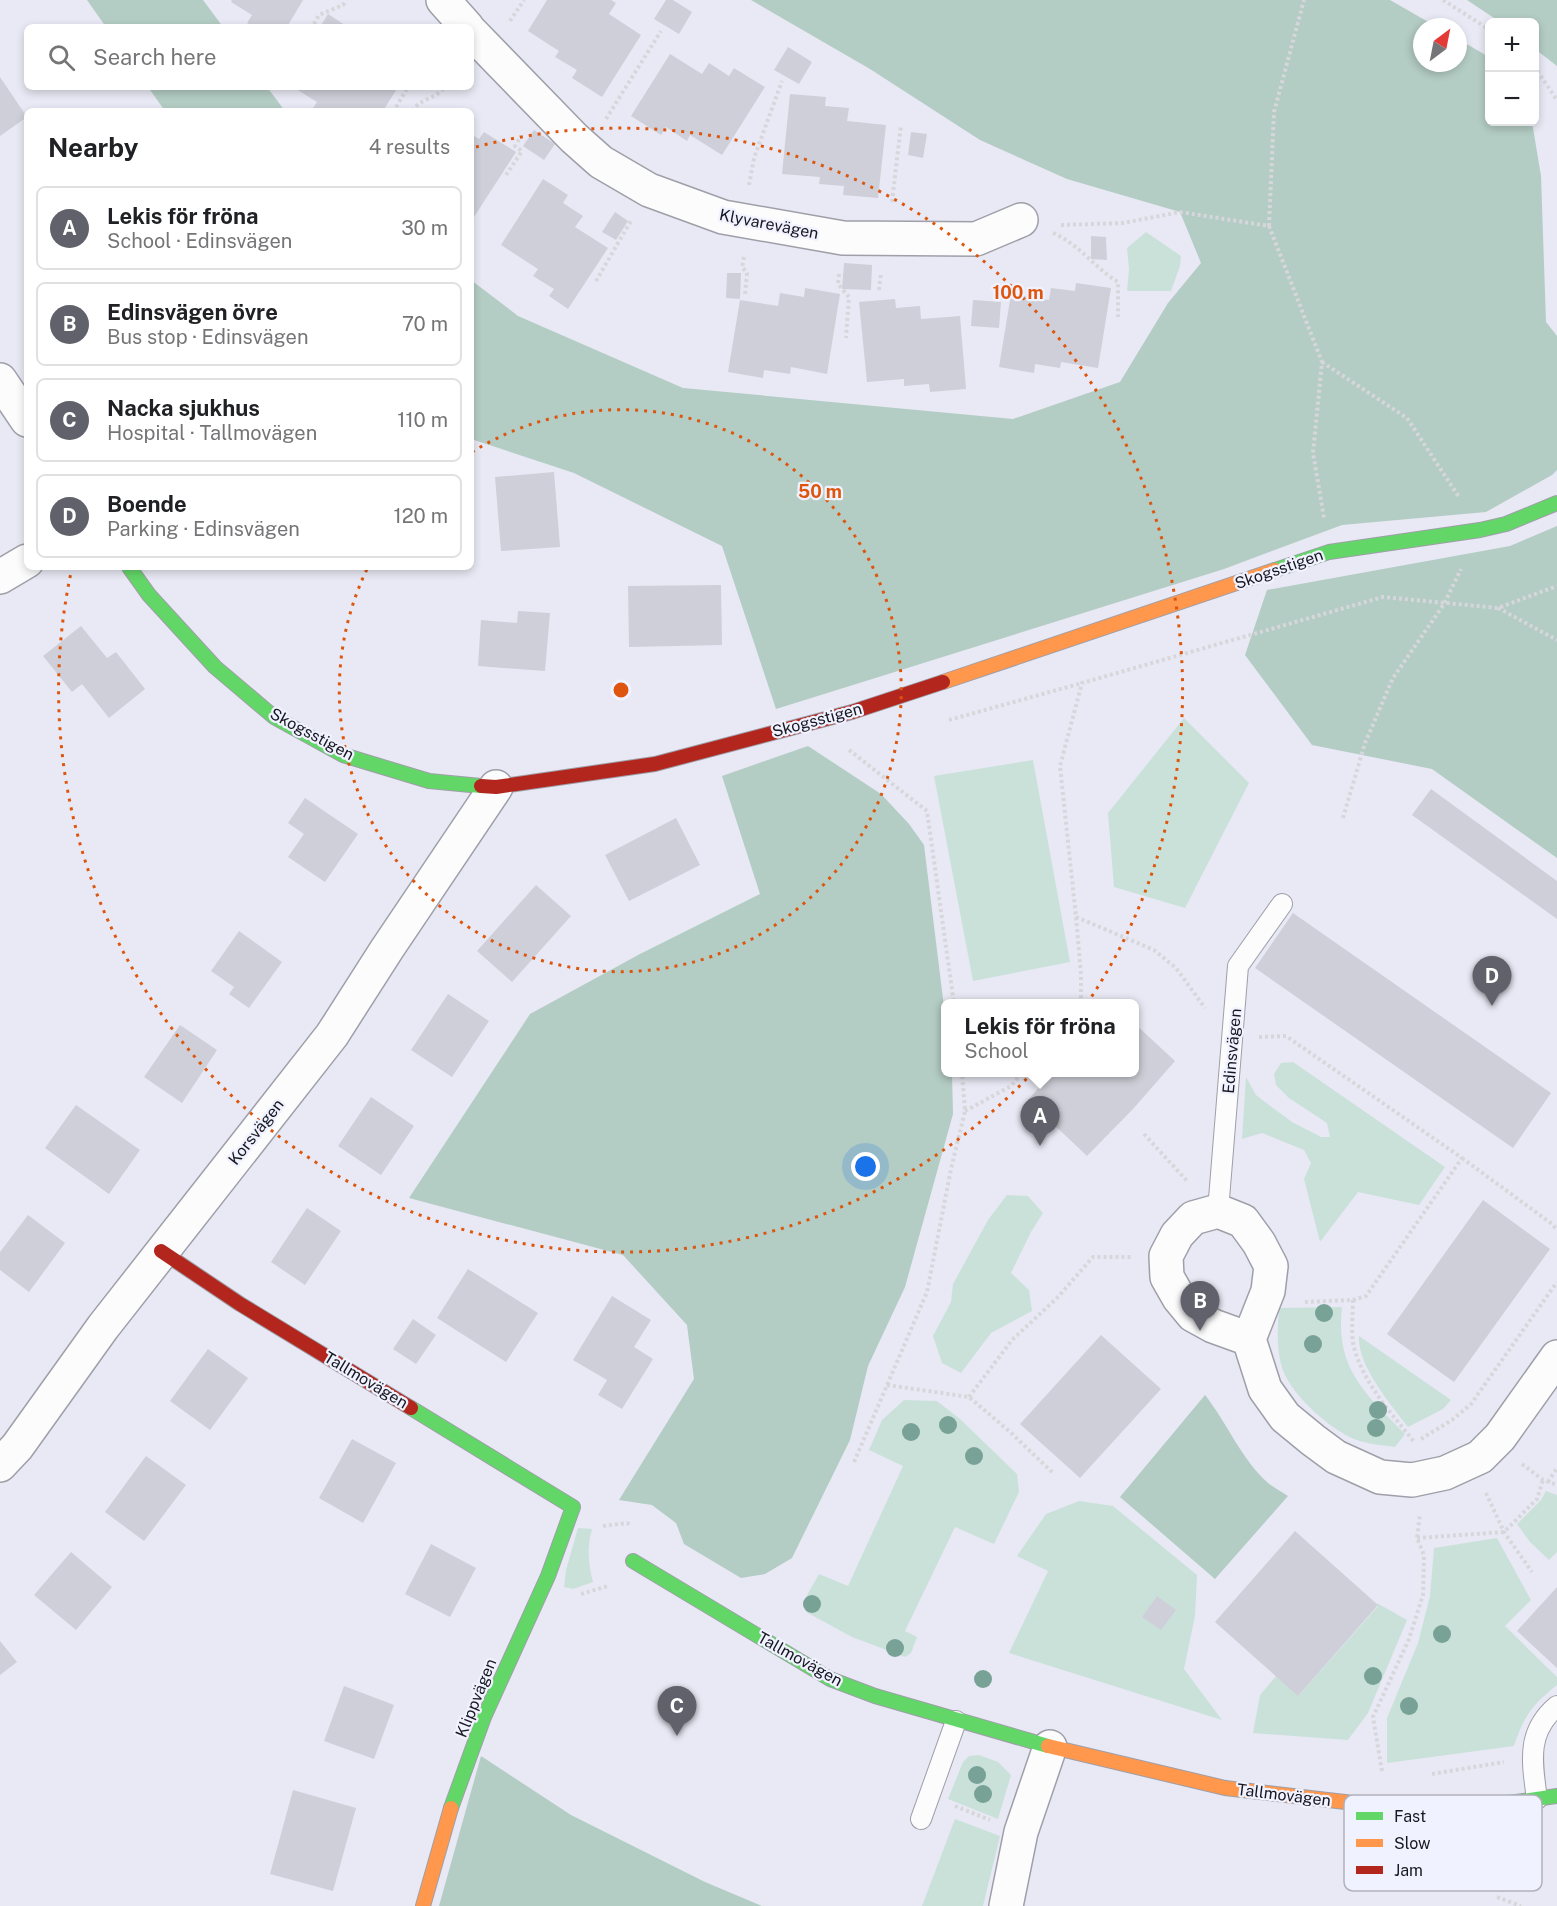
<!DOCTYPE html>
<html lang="en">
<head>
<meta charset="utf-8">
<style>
	body { margin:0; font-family:"Public Sans",sans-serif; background:#f2f2f2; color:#202124 }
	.controls { position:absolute; right:18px; top:18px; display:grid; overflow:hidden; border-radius:9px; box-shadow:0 3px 9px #0003 }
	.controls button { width:54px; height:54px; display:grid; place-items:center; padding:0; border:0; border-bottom:2px solid #e0e0e0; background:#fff; color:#202124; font:30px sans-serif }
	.compass { position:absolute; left:1413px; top:18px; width:54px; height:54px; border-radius:50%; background:#fff; box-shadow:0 3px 9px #0003; rotate:32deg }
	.you { position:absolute; left:866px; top:1167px; width:21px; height:21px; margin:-15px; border:4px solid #fff; border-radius:50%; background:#1a73e8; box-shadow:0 0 0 9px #1a73e833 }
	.badge { display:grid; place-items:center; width:39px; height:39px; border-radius:50%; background:#60616a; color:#fff; font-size:20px; font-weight:700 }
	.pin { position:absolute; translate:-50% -50px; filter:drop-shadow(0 2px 3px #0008) }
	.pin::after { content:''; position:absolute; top:32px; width:21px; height:18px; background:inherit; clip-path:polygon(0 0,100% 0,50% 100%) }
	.popup { position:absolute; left:941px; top:999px; width:198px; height:78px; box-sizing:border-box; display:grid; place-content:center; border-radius:9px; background:#fff; filter:drop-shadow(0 2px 4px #0005); font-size:20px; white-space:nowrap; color:#757577 }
	.popup b { font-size:22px; color:#202124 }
	.popup::after { content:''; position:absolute; left:50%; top:100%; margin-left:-12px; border:12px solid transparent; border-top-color:#fff }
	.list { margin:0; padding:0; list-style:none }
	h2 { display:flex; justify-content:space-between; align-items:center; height:78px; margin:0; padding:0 24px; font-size:26px }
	h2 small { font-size:20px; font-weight:400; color:#757577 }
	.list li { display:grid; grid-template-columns:39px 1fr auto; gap:18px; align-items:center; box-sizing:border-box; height:84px; margin:0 12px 12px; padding:0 12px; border:2px solid #e0e0e0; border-radius:9px }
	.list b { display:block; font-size:22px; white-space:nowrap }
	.list p { margin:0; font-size:20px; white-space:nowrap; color:#757577 }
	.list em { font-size:20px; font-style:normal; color:#757577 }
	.icon { flex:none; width:33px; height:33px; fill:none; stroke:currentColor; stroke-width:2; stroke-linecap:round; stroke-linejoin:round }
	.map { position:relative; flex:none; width:1557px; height:1906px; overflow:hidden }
	.search { position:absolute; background:#fff; box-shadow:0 3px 9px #0003; left:24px; top:24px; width:450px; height:66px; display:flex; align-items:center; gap:15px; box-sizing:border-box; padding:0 21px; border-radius:9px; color:#757577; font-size:22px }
	.panel { position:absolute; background:#fff; box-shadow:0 3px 9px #0003; left:24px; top:108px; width:450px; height:462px; border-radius:9px }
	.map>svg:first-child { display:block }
</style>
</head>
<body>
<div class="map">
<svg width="1557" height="1906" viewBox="0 0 1557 1906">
	<rect width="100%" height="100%" fill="#e8e9f4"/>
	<path fill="#cae1da" d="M1146,232L1181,256L1180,266L1171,291H1127L1129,269L1127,248Z
		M1184,718L1249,783L1185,908L1114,887L1108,813Z
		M1033,760L1070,962L973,981L934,776Z
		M1293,1062L1445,1167L1419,1205L1358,1192L1320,1242L1304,1179L1311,1163L1304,1150L1262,1133L1242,1139L1246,1077L1256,1095L1273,1108L1292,1122L1321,1137H1330L1327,1123L1289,1098L1276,1085L1274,1074L1281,1063Z
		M1007,1195L1028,1196L1043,1213L1031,1232L1011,1273L1029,1290L1032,1311L991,1333L961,1373L942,1363L933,1336L951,1302L953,1284L988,1220Z
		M1342,1307C1335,1369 1365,1393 1405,1434L1395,1447C1381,1445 1367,1444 1354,1439C1328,1428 1287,1391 1281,1364C1276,1346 1278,1326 1279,1308Z
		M1359,1336L1451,1400L1443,1409L1408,1427C1391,1405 1357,1365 1359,1336Z
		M904,1400L937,1401L960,1419L1017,1474L1019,1492L994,1544L955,1527L905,1631L917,1637L911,1653L905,1657L852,1637L806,1612V1597L819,1574L848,1586L903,1466L869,1450L882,1420Z
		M1546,1491L1557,1495V1552L1549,1560L1530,1542L1517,1524L1541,1500Z
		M1079,1501L1113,1506L1197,1575L1195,1616L1184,1669L1222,1720L1009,1653L1048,1571L1017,1556L1046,1514Z
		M578,1528L592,1529C587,1546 588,1564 593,1582L573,1589L564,1587L566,1570Z
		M1497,1538L1531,1600L1505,1626L1557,1677V1685C1532,1705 1524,1716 1514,1746L1387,1763V1718L1418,1643L1430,1596L1434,1548Z
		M1377,1603L1407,1620L1368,1713L1348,1740L1253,1733L1260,1695L1276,1676L1299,1695L1378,1606Z
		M979,1755L998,1762L1011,1775L998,1819L948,1799L963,1762L969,1756Z
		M955,1819L1000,1836L983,1906H922Z"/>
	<path fill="#b3ccc4" d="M87,0H203L223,27H106Z
		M751,0H1390L1437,27H1422V63H1458V39L1489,57L1490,122H1532L1541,176L1546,322L1557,336V470L1552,475L1486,512L1342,525L1224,569L776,709L722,546L574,473L471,439V280L518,316L683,388L1013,419L1120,382L1168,303L1201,263L1180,212L1067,179L980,140L870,69Z
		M1467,0H1557V66L1535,49L1534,22H1500Z
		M148,87H267L285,111H165Z
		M1557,526V858L1432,769L1312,745L1245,655L1267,590L1510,546Z
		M808,746L881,794L909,824L924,845L945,1015L946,1072L952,1073L953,1114L905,1287L868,1366L850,1440L792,1558L765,1574L741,1578L684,1544L676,1523L652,1505L619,1500L694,1379L687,1325L623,1255L409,1198L530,1014L640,954L760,894L722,776Z
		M1205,1395C1227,1423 1242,1460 1268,1483C1274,1488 1282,1492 1288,1496L1215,1579L1120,1497Z
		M481,1756L571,1815L705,1882L762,1906H439Z"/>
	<path fill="#cecfd8" d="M232,0H303L287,27H255L247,23L252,15L231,2Z
		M547,0H611L616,3L609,14L641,35L602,97L572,78L577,70L555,57L559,51L528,31Z
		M666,0H673L692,12L679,34L654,19Z
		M328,14L348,27H320Z
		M788,47L812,62L799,84L774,70Z
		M670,54L702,74L709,63L729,76L734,68L765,87L722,155L690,135L687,141L666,127L661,135L631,116Z
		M0,77L27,117L0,136Z
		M293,87H398L383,111H318L313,108L317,102Z
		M790,94L826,97L825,106L849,108L847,121L886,125L878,198L843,195L844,186L819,184L820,177L782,174Z
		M534,130L555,144L544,160L523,146Z
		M484,132L516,152L474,217L471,215V134L479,139Z
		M911,132L927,134L923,158L908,155Z
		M543,179L568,195L563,203L583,216L575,227L608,248L568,309L549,296L554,289L533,276L538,269L501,245Z
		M615,212L628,221L616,240L602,232Z
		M1091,236L1106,237L1107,260L1091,259Z
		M844,263L872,265L871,290L842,289Z
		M727,273H741L740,299L726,298Z
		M1076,283L1111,288L1098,368L1061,362L1060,368L1035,364L1034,373L999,367L1011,294L1049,300L1051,288L1075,291Z
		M805,288L840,294L827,374L791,367L790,374L764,370L763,378L728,372L740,300L778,306L780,293L804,297Z
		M895,299L896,308L920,306L921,319L960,316L966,389L930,392L929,384L904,386V379L867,382L859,302Z
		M973,300L1001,302L999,328L971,326Z
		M554,472L560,547L501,551L495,477Z
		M721,585L722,645L629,647L628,586Z
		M518,611L550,613L545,671L478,666L481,620L517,623Z
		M81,626L107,658L116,652L145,689L109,718L82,684L72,692L43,656Z
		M1431,789L1557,881V919L1412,815Z
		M305,798L358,834L325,882L288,857L304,834L288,823Z
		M676,818L700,865L629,901L605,855Z
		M536,885L571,916L512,982L477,951Z
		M1293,913L1551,1093L1513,1148L1255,968Z
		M239,931L282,962L249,1008L229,994L234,987L211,971Z
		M448,994L489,1021L452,1077L411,1050Z
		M1134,1023L1175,1061L1133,1109L1087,1156L1028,1100L1052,1072H1134Z
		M180,1025L217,1050L182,1103L144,1077Z
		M371,1097L414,1126L381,1175L338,1146Z
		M76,1105L140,1150L109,1194L45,1148Z
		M1483,1200L1550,1249L1454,1382L1387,1334Z
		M307,1208L341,1231L305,1285L271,1262Z
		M28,1215L65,1243L29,1292L0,1270V1252Z
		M468,1269L538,1313L506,1362L437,1318Z
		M612,1296L651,1320L634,1347L653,1359L622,1409L598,1395L607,1380L573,1360Z
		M413,1319L436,1335L416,1364L393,1349Z
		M1101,1335L1161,1389L1080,1478L1020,1424Z
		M208,1349L248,1378L210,1430L170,1401Z
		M352,1439L396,1463L363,1523L319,1498Z
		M146,1456L186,1485L144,1541L105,1512Z
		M1295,1531L1378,1605L1298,1696L1215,1622Z
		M431,1544L476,1568L450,1617L405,1594Z
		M71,1552L112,1587L76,1630L34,1595Z
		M1557,1587V1668L1517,1631Z
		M1157,1596L1176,1610L1161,1630L1142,1617Z
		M0,1641L17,1662L0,1675Z
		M344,1686L394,1705L374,1759L324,1741Z
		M293,1790L356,1808L333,1891L270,1874Z"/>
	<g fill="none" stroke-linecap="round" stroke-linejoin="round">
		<defs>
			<path id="lane" d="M1218,1211L1238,966L1282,904
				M1537,1799C1532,1762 1526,1732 1557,1706
				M921,1819L956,1721"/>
			<path id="street" d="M443,0L467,27
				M471,32L574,138L601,162L649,190L723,217L843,238L976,239L1021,220
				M0,380L27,420
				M0,577L27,561
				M1249,1339L1213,1326L1193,1315L1179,1298L1167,1277L1166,1256L1177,1235L1193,1218L1218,1211L1243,1221L1259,1243L1271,1266L1268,1291L1249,1339L1265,1389L1285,1417L1313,1440L1336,1457L1380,1477L1412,1480L1445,1473L1480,1457L1500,1437L1557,1357
				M0,1465L17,1447L103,1327L332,1035L387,949L496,787
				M1006,1906L1021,1832L1050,1747"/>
			<path id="fast" d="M129,567L149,595L215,667L274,717L343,755L429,781L481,786
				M1275,570L1329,552L1480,530L1506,524L1557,503
				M411,1408L573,1507L548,1576L484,1717L451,1808
				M633,1561L830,1679L875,1696L1048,1746
				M1414,1810L1439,1813L1557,1796"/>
			<path id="slow" d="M943,682L1275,570
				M1048,1746L1225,1788L1414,1810
				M423,1906L451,1808"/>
			<path id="jam" d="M481,786L496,787L655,764L852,712L943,682
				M161,1251L240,1304L411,1408"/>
		</defs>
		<use href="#lane" stroke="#9e9fa8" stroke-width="22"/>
		<use href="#street" stroke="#9e9fa8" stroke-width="36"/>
		<use href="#fast" stroke="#9e9fa8" stroke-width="16"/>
		<use href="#slow" stroke="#9e9fa8" stroke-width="16"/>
		<use href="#jam" stroke="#9e9fa8" stroke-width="16"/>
		<path stroke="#d7d7db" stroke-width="4" stroke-dasharray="3 3" stroke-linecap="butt" d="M1443,0L1490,30
			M510,21L524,0
			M314,24L319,15L343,5L346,0
			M1534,66L1557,100
			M396,107L408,87
			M412,111C420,98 437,99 444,87
			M606,119L661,31
			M506,175L522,151L515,146L521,136
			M749,185L754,158L782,81
			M892,202L901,125
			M1061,225L1123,223L1180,212L1269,226L1322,362L1313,453L1324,518
			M1269,226L1274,112L1304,0
			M1053,233C1079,244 1095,268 1118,282V317
			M744,257L742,267L747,273L745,295
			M839,274L838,284L849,297L846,338
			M596,281L632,219
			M879,290L881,273
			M1322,362L1407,418L1459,497
			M1498,608L1557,640
			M949,720L1082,683
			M849,750L927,811L954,1004
			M1343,818L1365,743L1393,678L1444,604L1461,569
			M1076,917L1154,950L1176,968L1205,1008
			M1081,1004V974L1076,917L1060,766L1082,683L1383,597L1498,608L1557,586
			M1259,1037L1286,1036L1462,1158L1366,1296L1353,1300L1303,1302
			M965,1111L1011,1086L1023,1072
			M1144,1134L1188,1182
			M1462,1158L1552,1224L1557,1230
			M1353,1300C1353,1314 1351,1330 1353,1343C1361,1381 1392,1414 1415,1443
			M887,1385L969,1397L1009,1431L1053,1473
			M969,1397L1012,1340L1057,1298L1093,1257H1132
			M1421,1439L1452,1420L1471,1404L1557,1282
			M854,1462L927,1292L951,1169L965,1111L962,1072
			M1522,1464L1543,1480L1557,1485
			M1548,1482L1557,1468
			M1486,1493L1504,1532L1532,1572
			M603,1526L627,1523L631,1525
			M1417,1538L1504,1532L1537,1499L1543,1480
			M581,1594L608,1586
			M1382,1771L1373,1717L1409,1639L1423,1595L1424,1555L1417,1538L1420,1514
			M1432,1774L1504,1762
			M955,1806L990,1820
			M1497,1897L1521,1906"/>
		<use href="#lane" stroke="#fcfcfd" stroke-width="20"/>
		<use href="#street" stroke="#fcfcfd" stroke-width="33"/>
		<use href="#fast" stroke="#63d668" stroke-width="14"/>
		<use href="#slow" stroke="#ff974d" stroke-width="14"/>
		<use href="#jam" stroke="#b3261e" stroke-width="14"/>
	</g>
	<g fill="#78a296">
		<circle cx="1324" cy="1313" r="9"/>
		<circle cx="1313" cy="1344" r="9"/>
		<circle cx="1378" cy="1410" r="9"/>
		<circle cx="948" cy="1425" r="9"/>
		<circle cx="1376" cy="1428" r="9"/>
		<circle cx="911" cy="1432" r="9"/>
		<circle cx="974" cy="1456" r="9"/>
		<circle cx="812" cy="1604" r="9"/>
		<circle cx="1442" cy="1634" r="9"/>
		<circle cx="895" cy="1648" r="9"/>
		<circle cx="1373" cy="1676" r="9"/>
		<circle cx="983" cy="1679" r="9"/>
		<circle cx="1409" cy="1706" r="9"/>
		<circle cx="977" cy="1775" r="9"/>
		<circle cx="983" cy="1794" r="9"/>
	</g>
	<g fill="none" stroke="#de560d" stroke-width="3" stroke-dasharray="3 6">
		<path d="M472 452A281 281 0 1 1 367 569"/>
		<path d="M476 147A562 562 0 1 1 72 568"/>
	</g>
	<g text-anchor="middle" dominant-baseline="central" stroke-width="4.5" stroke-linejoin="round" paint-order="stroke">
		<g font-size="16" fill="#17181f" stroke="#f1f2ff">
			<text transform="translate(769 224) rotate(11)">Klyvarevägen</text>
			<text transform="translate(1279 569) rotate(-19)">Skogsstigen</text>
			<text transform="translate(817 720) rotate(-15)">Skogsstigen</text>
			<text transform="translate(312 734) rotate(28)">Skogsstigen</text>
			<text transform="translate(1232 1051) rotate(-85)">Edinsvägen</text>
			<text transform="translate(256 1132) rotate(-52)">Korsvägen</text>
			<text transform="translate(366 1380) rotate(31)">Tallmovägen</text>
			<text transform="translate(800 1659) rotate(29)">Tallmovägen</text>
			<text transform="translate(476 1698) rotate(-68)">Klippvägen</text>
			<text transform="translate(1284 1795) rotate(7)">Tallmovägen</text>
		</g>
	</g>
	<rect x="1344" y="1795" width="198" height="96" rx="9" fill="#f1f2ff" stroke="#b0b1bc" stroke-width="1.5"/>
	<rect x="1356" y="1812" width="27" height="8" fill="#63d668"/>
	<rect x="1356" y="1839" width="27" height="8" fill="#ff974d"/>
	<rect x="1356" y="1866" width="27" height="8" fill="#b3261e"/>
	<g font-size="16" fill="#17181f">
		<text x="1394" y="1822">Fast</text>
		<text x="1394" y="1849">Slow</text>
		<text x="1394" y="1876">Jam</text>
	</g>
	<circle cx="621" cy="690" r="9" fill="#de560d" stroke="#f1f2ff" stroke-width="3"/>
	<g font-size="18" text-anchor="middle" font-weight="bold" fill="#de560d" stroke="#f1f2ff" stroke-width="4.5" stroke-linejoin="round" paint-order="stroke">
		<text x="1018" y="299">100 m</text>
		<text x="820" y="498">50 m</text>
	</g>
</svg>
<div class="controls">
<button>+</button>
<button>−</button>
</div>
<svg class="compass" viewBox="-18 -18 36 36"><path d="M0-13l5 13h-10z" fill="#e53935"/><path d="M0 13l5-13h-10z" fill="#757577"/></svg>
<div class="you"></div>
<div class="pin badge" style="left:1040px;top:1146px">A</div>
<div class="popup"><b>Lekis för fröna</b>School</div>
<div class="pin badge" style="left:1200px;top:1331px">B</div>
<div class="pin badge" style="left:677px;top:1736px">C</div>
<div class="pin badge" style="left:1492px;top:1006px">D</div>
<div class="search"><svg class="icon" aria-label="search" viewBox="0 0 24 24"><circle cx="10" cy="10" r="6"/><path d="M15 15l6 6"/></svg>Search here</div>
<section class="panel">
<h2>Nearby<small>4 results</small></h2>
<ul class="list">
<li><span class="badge">A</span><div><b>Lekis för fröna</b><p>School · Edinsvägen</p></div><em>30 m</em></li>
<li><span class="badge">B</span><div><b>Edinsvägen övre</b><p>Bus stop · Edinsvägen</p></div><em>70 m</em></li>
<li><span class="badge">C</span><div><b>Nacka sjukhus</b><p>Hospital · Tallmovägen</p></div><em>110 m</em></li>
<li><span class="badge">D</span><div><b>Boende</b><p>Parking · Edinsvägen</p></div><em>120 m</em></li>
</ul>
</section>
</div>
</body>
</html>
